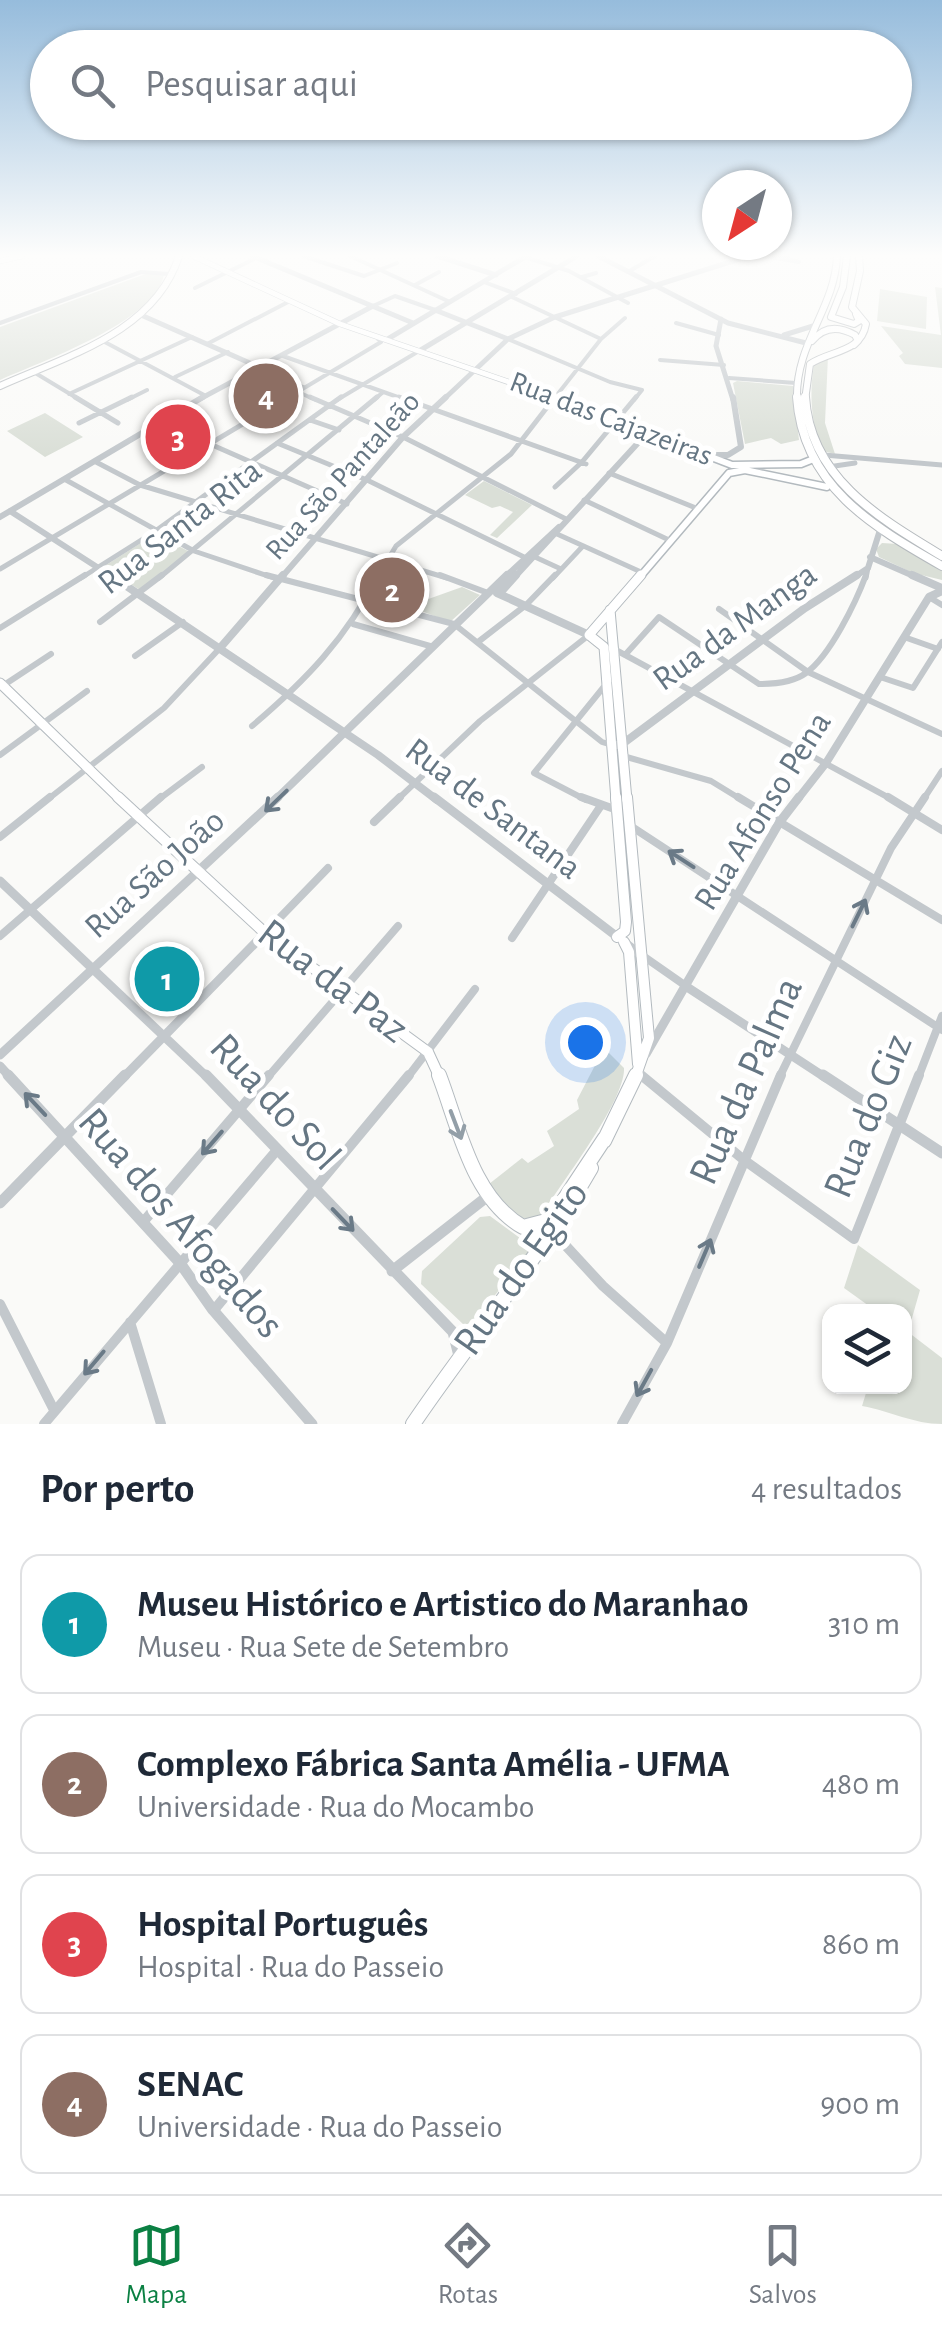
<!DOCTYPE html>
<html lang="pt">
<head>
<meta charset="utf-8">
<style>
	body { margin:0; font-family:"Alegreya Sans",sans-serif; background:#f2f2f3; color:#1f2937 }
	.controls { position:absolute; right:30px; bottom:30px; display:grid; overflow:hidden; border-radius:20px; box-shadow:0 2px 8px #0004 }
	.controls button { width:90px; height:90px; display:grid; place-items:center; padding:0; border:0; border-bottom:2px solid #e0e1e3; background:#fff; color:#1f2937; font:50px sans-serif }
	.compass { position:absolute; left:702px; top:170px; width:90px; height:90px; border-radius:50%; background:#fff; box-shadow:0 2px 8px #0004; rotate:216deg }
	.you { position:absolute; left:585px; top:1042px; width:35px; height:35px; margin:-25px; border:8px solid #fff; border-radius:50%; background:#1a73e8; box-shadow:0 0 0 15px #1a73e833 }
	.badge { display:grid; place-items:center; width:65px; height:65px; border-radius:50%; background:#0b8043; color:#fff; font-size:32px; font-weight:700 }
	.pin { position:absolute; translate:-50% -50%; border:5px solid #fff; box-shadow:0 2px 10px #0006 }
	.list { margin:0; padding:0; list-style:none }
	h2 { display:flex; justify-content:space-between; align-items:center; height:130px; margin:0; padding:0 40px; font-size:42px }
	h2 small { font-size:32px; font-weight:400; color:#747a83 }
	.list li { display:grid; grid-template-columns:65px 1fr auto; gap:30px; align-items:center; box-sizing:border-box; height:140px; margin:0 20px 20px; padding:0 20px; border:2px solid #e0e1e3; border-radius:20px }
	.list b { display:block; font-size:38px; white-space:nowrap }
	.list p { margin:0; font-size:32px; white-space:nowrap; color:#747a83 }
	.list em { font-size:32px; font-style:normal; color:#747a83 }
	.icon { flex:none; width:55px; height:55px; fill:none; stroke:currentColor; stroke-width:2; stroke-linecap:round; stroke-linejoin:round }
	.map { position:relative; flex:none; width:942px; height:1424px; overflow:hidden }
	.search { position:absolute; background:#fff; box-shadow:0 2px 8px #0004; left:30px; right:30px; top:30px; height:110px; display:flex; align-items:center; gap:25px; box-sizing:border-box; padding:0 35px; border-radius:55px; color:#747a83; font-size:38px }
	.sheet { height:770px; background:#fff }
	nav { display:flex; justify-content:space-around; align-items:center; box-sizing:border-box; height:140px; border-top:2px solid #e0e1e3; background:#fff; font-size:28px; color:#747a83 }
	nav a { display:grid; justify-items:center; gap:5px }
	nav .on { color:#0b8043 }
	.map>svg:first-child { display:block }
</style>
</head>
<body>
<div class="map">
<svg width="942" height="1424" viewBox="0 0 942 1424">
	<rect width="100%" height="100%" fill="#fafaf8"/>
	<path fill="#dadfd7" d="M151,272L164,274C157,321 40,362 0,380V327Z
		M935,287L942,288V368L905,364L899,356L903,353L881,326L941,335Z
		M880,289L927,297L926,329L877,321Z
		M828,356L825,423L835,454L823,451C811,425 809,394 814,365Z
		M737,381L793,386L799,440L781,444L771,438L745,444L733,383Z
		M45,413L83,437L45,457L7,431Z
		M484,481L532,505L497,538L490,535L513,512L500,506L492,508L465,495Z
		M155,534L190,552L140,590L103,567Z
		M882,543L898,544L942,570V580L913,573L879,557L876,549Z
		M462,587L480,595L450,622L416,609L420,602Z
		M604,1048L624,1068C626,1100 559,1186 540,1217C512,1224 503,1205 489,1184L522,1158L528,1163L554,1146L547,1131L579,1109L577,1100Z
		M490,1216L528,1244V1253L474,1322L464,1325L421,1284L422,1271L480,1217Z
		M858,1245L920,1290L908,1332L942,1358V1424C913,1424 891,1411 862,1406L866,1393L857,1387L904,1386V1312L876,1311L844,1288Z"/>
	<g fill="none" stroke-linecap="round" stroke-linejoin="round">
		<defs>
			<path id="secondary-far4" d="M193,256L340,324L561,400
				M0,261L22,256"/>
			<path id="secondary-far3" d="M555,397L732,465L801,464L811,460
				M639,578L729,473L745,470L827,487"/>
			<path id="secondary-far2" d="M610,610L627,800
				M0,683L121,800
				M616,800L604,647L589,635L641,575"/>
			<path id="secondary-far1" d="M118,797L265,933L428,1052L440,1078
				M616,797L626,922L625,931L617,937
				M627,797L649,1038L635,1078
				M624,942L629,952L638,1064"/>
			<path id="secondary" d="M439,1075C459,1127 472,1198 523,1227L546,1221L554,1215L605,1138
				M604,1141L636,1075
				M413,1424C471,1338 539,1259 591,1168"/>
			<path id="primary-far1" d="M847,256L843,287L831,317L854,324L859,321L856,314
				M812,341C824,326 839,326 855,335L858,341L854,345
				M0,386C67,356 155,332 179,256
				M797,400C795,343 835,309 837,256
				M805,400L810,364C831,350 861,353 866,324L852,307L860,271L859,256"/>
			<path id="primary" d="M797,397C803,486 872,526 942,566
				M805,397C810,478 879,518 942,556"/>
		</defs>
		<use href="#secondary-far4" stroke="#b3babf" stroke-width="6"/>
		<use href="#secondary-far3" stroke="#b3babf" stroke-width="9"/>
		<use href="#secondary-far2" stroke="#b3babf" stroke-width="11"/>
		<use href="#secondary-far1" stroke="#b3babf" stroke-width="12"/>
		<use href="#secondary" stroke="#b3babf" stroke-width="16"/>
		<use href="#primary-far1" stroke="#b5babe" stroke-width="8"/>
		<use href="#primary" stroke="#b5babe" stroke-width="10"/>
		<path stroke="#c3c8cc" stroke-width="4" d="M303,256L364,276L397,263
			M350,256L450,302
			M764,256L799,262L779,256
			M525,257L569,271L628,303
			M628,272L655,256
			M582,277L596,273
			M484,282L516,294
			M415,285L439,272
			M195,288L256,258
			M512,297L601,339
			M373,306L395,296L435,310
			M0,323L141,272L169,274
			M676,323L719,335
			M508,339L610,382L642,390L634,400
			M101,340L206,396
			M207,344L290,301
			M283,356L406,400
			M660,360L724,365
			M261,368L303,387
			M32,371L80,400
			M175,377L228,352
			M729,378L796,383
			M298,392L316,400
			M69,394L192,337
			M127,400L147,390
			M284,400L381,342L378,339
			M337,400L419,351
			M374,400L382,393
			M553,400L601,339L625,318"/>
		<path stroke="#c3c8cc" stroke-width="5" d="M75,397L118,423
			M310,397L403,437L566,519
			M399,397L586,464
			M310,420L339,430
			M79,423L132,397
			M277,443L367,480L524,557
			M210,444L347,504
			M824,455L942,465
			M96,462L140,485L447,578
			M828,467L855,463
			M609,473L696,508
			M66,480L194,551L274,578
			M555,487L582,462L636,397
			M584,500L669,540
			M557,534L641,572
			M535,557L561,569
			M0,569L288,397
			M81,578L154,532L341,397
			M159,578L377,397
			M377,578L396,546L511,454L555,397
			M553,578L583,546
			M866,578L868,568"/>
		<path stroke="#c3c8cc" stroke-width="6" d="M266,575L454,624L602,742L612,745
			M440,575L488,593
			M929,597L942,605
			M719,609L808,672L942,734
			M100,622L162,575
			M353,624L430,646
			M0,628L85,575
			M904,637L938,649
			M478,642L526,605L555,575
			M614,649L893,800
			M625,655L659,617L759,684C774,684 794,682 806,673C830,656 856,602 866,575
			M135,656L183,622
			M880,677L913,688L942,642
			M1,687L51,654
			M252,726C305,681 347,638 378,575
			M0,755L87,691
			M623,756L711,781L742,800
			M47,800L164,708L220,648
			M158,800L202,767
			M397,800L480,721L589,635
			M586,800L534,773L615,673
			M923,800L942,771"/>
		<path stroke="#c3c8cc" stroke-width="8" d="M581,797L617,810
			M738,797L942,920
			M888,797L942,830
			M374,822L400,797
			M629,825L942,1030
			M0,837L50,797
			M266,932L328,868
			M0,936L161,797
			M512,938L600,807
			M643,956L686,986
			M637,1072L644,1078
			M267,1078L398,926
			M407,1078L475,989
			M779,1078L891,848L925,797
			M918,1078L942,1016"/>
		<path stroke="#c3c8cc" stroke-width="10" d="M641,1075L744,1160L854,1239L919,1075
			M144,1221L269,1075
			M554,1233L603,1286L667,1343
			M0,1304L54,1410
			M214,1310L409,1075
			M130,1322L161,1424
			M44,1424L277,1150
			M622,1424L667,1343L781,1075"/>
		<path stroke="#c3c8cc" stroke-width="5" d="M252,256L413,323
			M437,256L496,275
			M598,256L728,323L806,343
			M435,310L508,339
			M141,315L261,368
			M721,319L716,346L733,400
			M784,335L813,326
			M386,340L525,257
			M419,351L577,256
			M198,400L373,306
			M443,400L508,339L555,317L749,256"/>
		<path stroke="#c3c8cc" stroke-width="6" d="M710,455H728L741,447L733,397
			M10,511L114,578
			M0,517L203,397
			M870,557L918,578
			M281,578L403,437L446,397
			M504,578L559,527
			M514,578L648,432
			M853,578L868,568L880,530"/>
		<path stroke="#c3c8cc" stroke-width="8" d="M110,575L378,755L437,800
			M912,575L942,588
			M497,593L589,635
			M500,593L516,575
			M220,648L283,575
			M612,745H621L805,608L857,575
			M275,800L507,575
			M797,800L826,763L929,597L942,591"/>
		<path stroke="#c3c8cc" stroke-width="9" d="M434,797L641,955
			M0,881L208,1078
			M687,987L826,1078
			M646,1054L779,823L799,797
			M0,1055L278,797
			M0,1066L11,1078
			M123,1078L265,933"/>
		<path stroke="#c3c8cc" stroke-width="11" d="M8,1075L180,1263L213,1310L312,1424
			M206,1075L453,1332L459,1356
			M823,1075L942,1153
			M0,1203L125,1075
			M392,1271L488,1196"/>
		<use href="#secondary-far4" stroke="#fff" stroke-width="5"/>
		<use href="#secondary-far3" stroke="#fff" stroke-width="6"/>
		<use href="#secondary-far2" stroke="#fff" stroke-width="9"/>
		<use href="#secondary-far1" stroke="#fff" stroke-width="10"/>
		<use href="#secondary" stroke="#fff" stroke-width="14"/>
		<use href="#primary-far1" stroke="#fff" stroke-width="6"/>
		<use href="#primary" stroke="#fff" stroke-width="8"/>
	</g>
	<defs><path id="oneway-shaft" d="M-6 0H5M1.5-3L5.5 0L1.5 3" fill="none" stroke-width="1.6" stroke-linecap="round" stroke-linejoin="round" transform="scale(2.5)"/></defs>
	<g stroke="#6a7a87">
		<use href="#oneway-shaft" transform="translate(276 801) rotate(136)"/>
		<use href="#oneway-shaft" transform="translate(681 859) rotate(-147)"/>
		<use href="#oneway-shaft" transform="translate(859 913) rotate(-64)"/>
		<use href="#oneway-shaft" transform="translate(35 1104) rotate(-133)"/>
		<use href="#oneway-shaft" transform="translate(212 1143) rotate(131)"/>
		<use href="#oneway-shaft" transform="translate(343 1220) rotate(46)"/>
		<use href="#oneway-shaft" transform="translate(705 1253) rotate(-67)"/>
		<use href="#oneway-shaft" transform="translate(94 1363) rotate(130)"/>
		<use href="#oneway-shaft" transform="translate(644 1383) rotate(119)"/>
	</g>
	<use stroke="#939fa8" href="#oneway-shaft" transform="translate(456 1125) rotate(69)"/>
	<linearGradient id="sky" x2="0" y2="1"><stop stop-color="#96bcdc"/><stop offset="0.56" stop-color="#fdfdfc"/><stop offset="1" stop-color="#fdfdfc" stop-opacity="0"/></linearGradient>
	<rect width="942" height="456" fill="url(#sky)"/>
	<g text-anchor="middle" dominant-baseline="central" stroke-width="10" stroke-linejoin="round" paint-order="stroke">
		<g font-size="30" fill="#657683" stroke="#fff">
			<text transform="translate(611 419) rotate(21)">Rua das Cajazeiras</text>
			<text transform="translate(343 476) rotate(-48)">Rua São Pantaleão</text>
		</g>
		<g font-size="35" fill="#657683" stroke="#fff">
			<text transform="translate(180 527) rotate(-38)">Rua Santa Rita</text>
			<text transform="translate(735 627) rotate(-36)">Rua da Manga</text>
			<text transform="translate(493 809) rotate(37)">Rua de Santana</text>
			<text transform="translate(763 811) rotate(-58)">Rua Afonso Pena</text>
			<text transform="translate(155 874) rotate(-42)">Rua São João</text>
		</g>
		<g font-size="42" fill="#657683" stroke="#fff">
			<text transform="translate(333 981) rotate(37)">Rua da Paz</text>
			<text transform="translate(746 1081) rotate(-66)">Rua da Palma</text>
			<text transform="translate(275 1102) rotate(47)">Rua do Sol</text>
			<text transform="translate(868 1116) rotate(-68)">Rua do Giz</text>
			<text transform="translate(181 1223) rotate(49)">Rua dos Afogados</text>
			<text transform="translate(521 1268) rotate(-55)">Rua do Egito</text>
		</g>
	</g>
</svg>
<div class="controls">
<button><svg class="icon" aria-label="layers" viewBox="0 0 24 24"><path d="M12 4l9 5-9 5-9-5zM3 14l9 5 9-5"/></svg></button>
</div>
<svg class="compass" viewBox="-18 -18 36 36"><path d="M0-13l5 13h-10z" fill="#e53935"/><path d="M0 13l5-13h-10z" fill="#747a83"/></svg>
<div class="you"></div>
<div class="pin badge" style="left:167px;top:979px;background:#0f9aa8">1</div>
<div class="pin badge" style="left:392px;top:590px;background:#8d6e63">2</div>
<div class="pin badge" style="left:178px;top:437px;background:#e0444e">3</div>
<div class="pin badge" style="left:266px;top:396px;background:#8d6e63">4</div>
<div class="search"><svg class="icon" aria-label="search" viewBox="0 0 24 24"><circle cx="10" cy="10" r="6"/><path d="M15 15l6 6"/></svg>Pesquisar aqui</div>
</div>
<section class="sheet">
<h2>Por perto<small>4 resultados</small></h2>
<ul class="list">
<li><span class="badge" style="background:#0f9aa8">1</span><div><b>Museu Histórico e Artistico do Maranhao</b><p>Museu · Rua Sete de Setembro</p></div><em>310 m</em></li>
<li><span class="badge" style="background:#8d6e63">2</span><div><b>Complexo Fábrica Santa Amélia - UFMA</b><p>Universidade · Rua do Mocambo</p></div><em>480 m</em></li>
<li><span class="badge" style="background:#e0444e">3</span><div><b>Hospital Português</b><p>Hospital · Rua do Passeio</p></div><em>860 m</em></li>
<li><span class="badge" style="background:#8d6e63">4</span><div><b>SENAC</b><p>Universidade · Rua do Passeio</p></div><em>900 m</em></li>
</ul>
</section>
<nav>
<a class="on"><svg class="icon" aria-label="map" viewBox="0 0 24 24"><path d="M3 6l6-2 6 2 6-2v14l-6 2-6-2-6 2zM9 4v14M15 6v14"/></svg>Mapa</a>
<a><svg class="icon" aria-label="directions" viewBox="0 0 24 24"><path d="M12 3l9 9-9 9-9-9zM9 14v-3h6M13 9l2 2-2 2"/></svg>Rotas</a>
<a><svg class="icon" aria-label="saved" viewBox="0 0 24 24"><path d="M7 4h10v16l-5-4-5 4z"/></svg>Salvos</a>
</nav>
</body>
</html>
